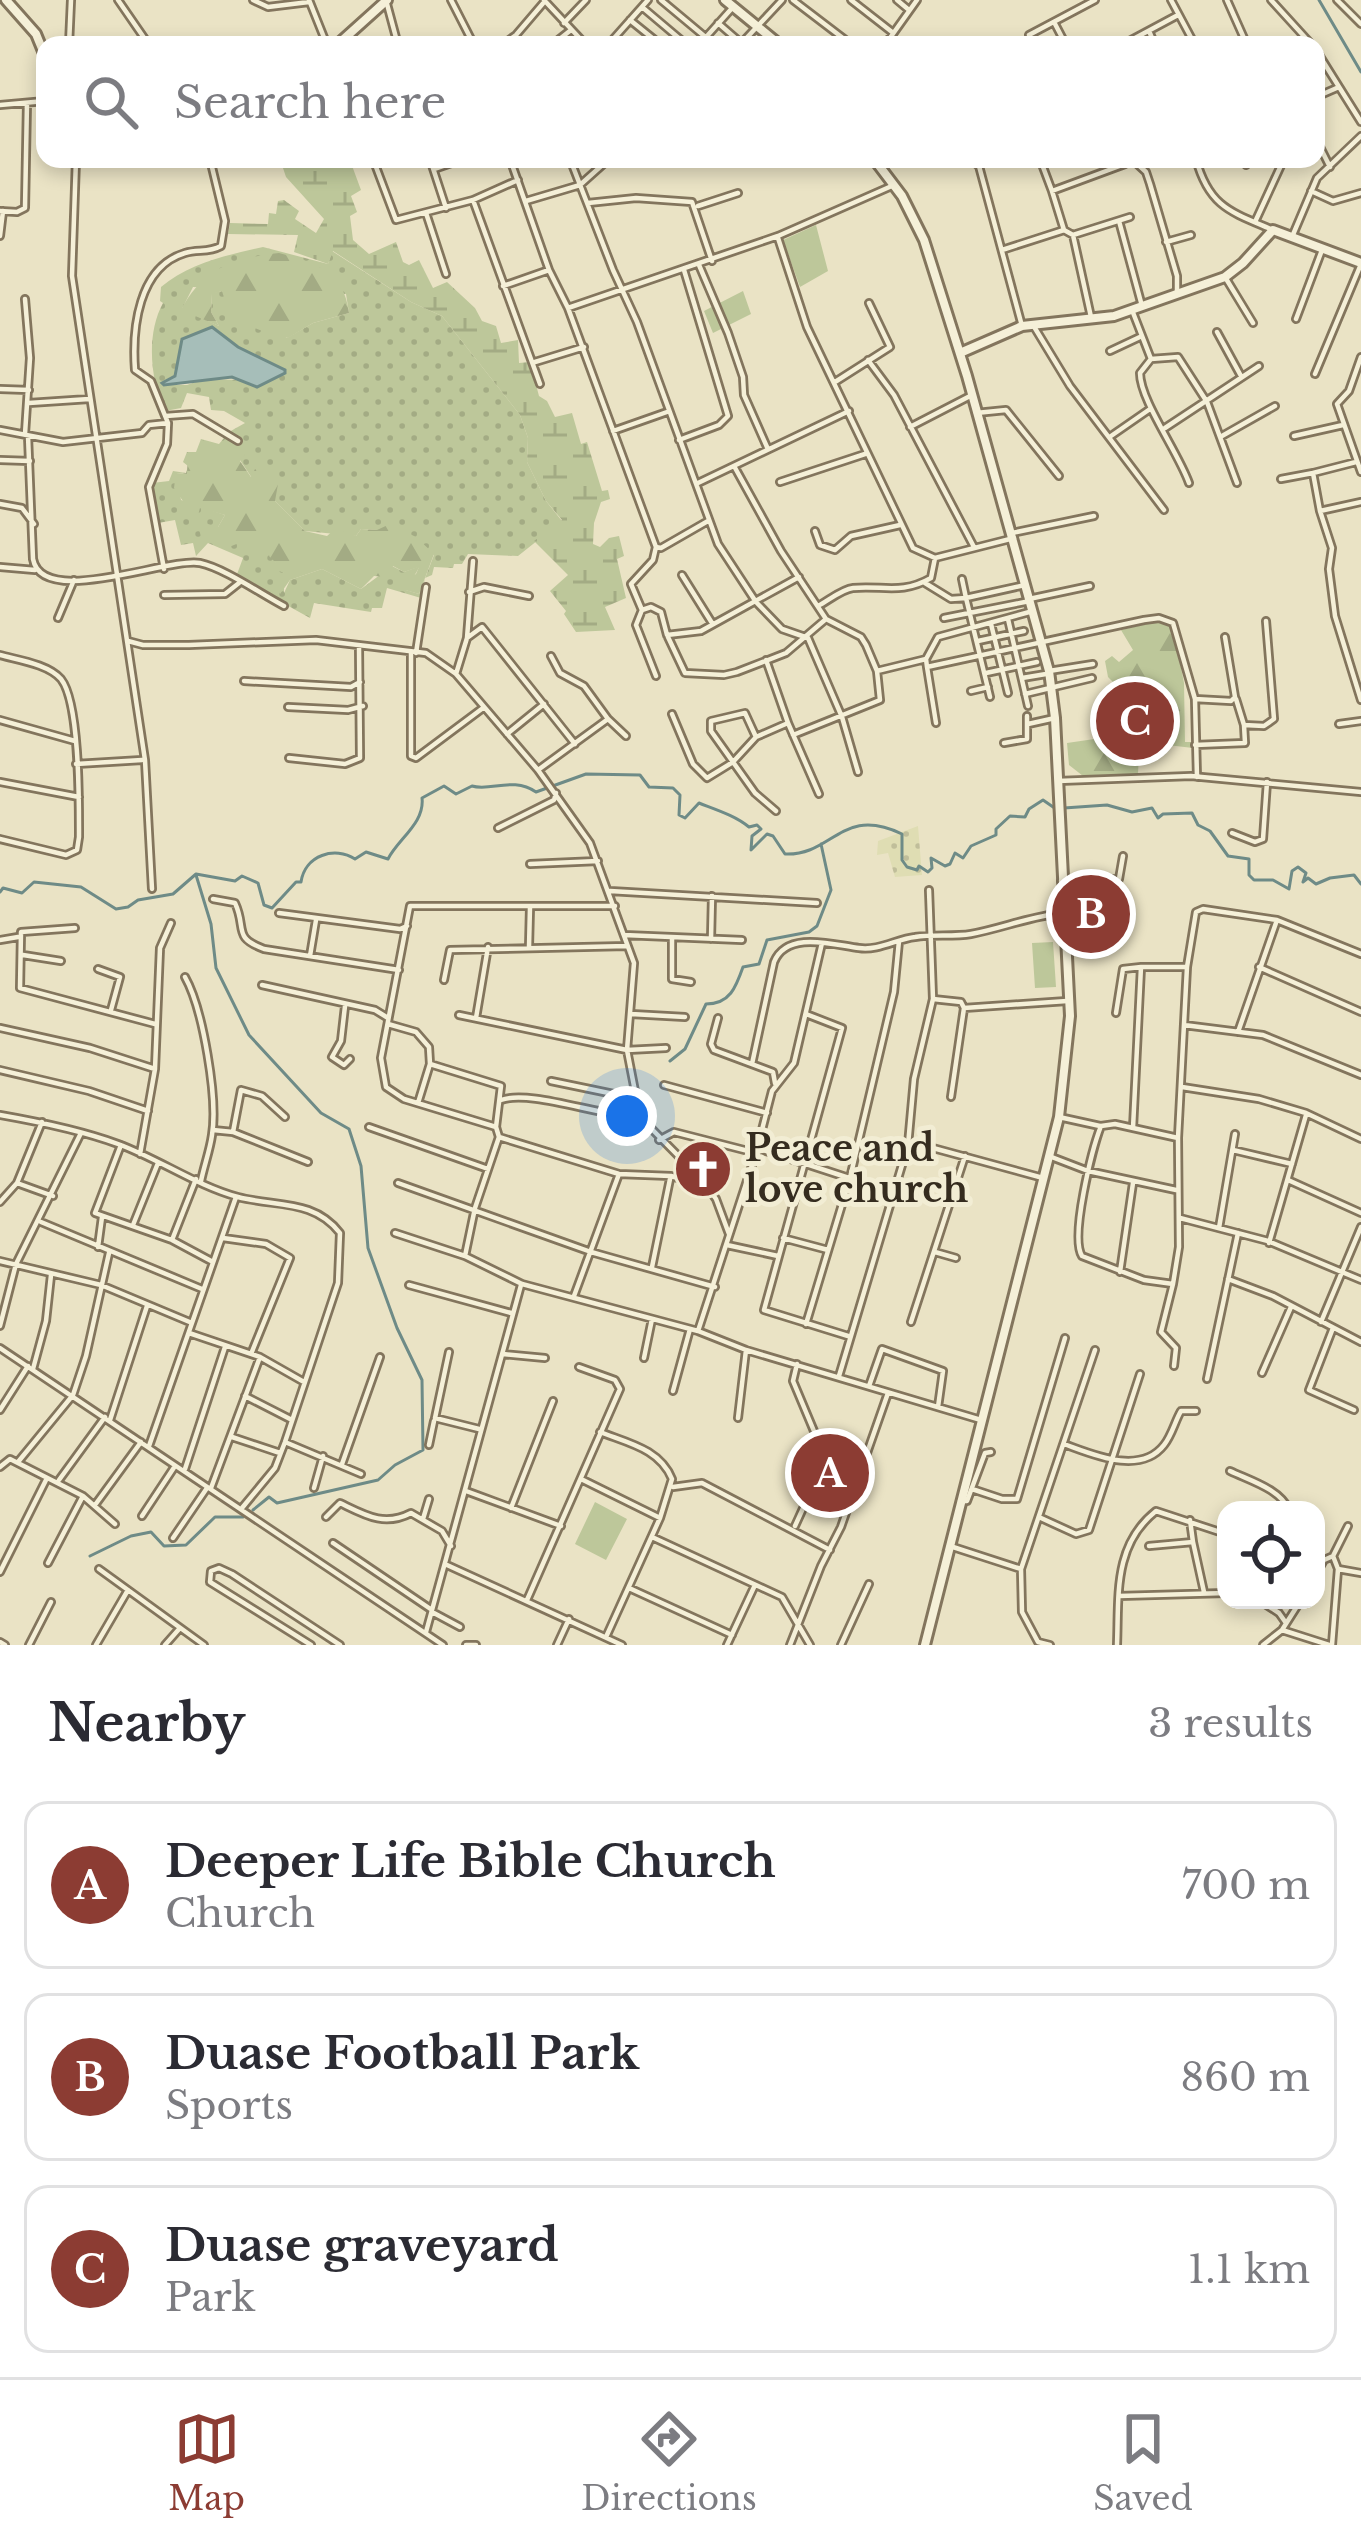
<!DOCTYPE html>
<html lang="en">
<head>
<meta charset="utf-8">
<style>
	body { margin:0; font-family:"Libre Baskerville",serif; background:#f7f7f7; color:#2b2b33 }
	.controls { position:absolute; right:36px; bottom:36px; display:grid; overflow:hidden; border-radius:24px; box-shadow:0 6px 18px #0003 }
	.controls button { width:108px; height:108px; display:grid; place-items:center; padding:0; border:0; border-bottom:3px solid #e1e1e2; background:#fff; color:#2b2b33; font:60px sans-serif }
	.you { position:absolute; left:627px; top:1116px; width:42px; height:42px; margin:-30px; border:9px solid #fff; border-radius:50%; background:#1a73e8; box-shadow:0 0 0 18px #1a73e833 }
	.badge { display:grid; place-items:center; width:78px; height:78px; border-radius:50%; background:#8c3c33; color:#fff; font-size:39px; font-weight:700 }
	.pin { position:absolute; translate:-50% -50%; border:6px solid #fff; box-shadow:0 3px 12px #0006 }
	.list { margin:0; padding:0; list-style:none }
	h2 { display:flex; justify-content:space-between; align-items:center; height:156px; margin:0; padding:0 48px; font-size:51px }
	h2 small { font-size:39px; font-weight:400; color:#7c7c81 }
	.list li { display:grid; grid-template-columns:78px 1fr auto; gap:36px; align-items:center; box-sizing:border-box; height:168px; margin:0 24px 24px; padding:0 24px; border:3px solid #e1e1e2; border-radius:24px }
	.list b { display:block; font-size:45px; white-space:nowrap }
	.list p { margin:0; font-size:39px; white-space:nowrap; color:#7c7c81 }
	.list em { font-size:39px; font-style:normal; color:#7c7c81 }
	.icon { flex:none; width:66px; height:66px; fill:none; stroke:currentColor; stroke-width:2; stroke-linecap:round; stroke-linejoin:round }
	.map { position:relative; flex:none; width:1361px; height:1645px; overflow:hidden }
	.search { position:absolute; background:#fff; box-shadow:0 6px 18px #0003; left:36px; right:36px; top:36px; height:132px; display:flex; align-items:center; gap:30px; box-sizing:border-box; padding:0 42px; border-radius:24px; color:#7c7c81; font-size:45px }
	.sheet { height:732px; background:#fff }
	nav { display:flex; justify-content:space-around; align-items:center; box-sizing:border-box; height:168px; border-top:3px solid #e1e1e2; background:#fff; font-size:33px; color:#7c7c81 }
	nav a { display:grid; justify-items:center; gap:6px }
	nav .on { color:#8c3c33 }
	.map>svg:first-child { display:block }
</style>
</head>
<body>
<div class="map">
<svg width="1361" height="1645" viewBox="0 0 1361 1645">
	<defs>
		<pattern id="farmland-dots" width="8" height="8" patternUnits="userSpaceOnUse" patternTransform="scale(3)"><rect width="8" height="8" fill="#dfddb3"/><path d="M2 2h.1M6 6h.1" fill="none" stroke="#c0be9a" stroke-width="1.8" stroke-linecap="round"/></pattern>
		<pattern id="grass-dots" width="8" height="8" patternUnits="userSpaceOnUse" patternTransform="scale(3)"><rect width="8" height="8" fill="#bdc79a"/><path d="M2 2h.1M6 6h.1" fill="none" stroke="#a3ab84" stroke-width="1.8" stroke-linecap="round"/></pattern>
		<pattern id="forest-firs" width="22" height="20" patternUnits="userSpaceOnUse" patternTransform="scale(3)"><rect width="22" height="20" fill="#bdc79a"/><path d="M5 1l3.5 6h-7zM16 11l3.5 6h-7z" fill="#a3ab84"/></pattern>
		<pattern id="wetland-marsh" width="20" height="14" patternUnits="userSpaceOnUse" patternTransform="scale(3)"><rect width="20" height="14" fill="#bdc79a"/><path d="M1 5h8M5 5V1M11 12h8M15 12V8" fill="none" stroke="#a3ab84"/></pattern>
	</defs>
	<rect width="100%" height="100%" fill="#eae3c5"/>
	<path fill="url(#farmland-dots)" d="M918,826L922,875L895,877L888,853L877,855L878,841Z"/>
	<path fill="url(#grass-dots)" fill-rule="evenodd" d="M263,247L328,264L332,251L411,302L442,316L520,415L528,438L527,462L546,501L562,521L518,556L468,554L462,564H454L453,568L434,567L432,575L425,578L421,598L387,588L382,608H372L371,612L314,603L310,618L236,577L243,558L208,543L196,556L193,543L181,545L175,520L158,523L152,483L169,481L173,471L186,473L188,466L183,462L187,452H196L201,439L219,444L229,432L245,423L224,411L211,410L209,397L187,393L181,408L165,411C150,380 146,334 163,303L160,301L161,287C189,263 228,255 263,247ZM193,287L346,294L349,313L313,323L287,338L222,291L212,293L211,312L219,326L182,309ZM217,329L238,347L285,370L241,380L204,379L187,385H165L163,382L175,377L192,335ZM218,447L240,460L252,478L256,468L275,501L305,531L356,536L361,529L377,530L434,555L419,594L406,590L420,566L404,572L392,566L361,589L322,569L290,580L284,593V573L276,563L273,548C248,546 241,544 218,527L225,515L181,500L177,473L187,474L198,452Z"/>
	<path fill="url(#forest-firs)" d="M279,253C316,263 344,271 349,313L313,323L288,338C256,331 231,323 222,291L212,294L211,312L219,326L181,310C203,268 233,258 279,253Z
		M227,438L245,454L240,461L251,477L256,467L278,484L275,501L305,531L327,536L336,528L356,536L361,529L377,530L390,524L416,537L434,554L419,594L405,590L407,579L416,574L419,567L404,572L393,566L388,577L374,576L361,589L322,569L290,580L280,594L277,589L284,573L274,569L276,563L269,556L272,548L267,551L261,548L264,555L257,559L239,543L229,547L201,537L199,529L204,523L218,527L225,515L200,508L196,523L193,507H187L174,488L176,473L187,474L188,454L198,452L202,440L218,447Z
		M1162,620L1173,627L1184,683L1185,742H1193V748L1167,745L1165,755L1139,754L1138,774L1083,776L1069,765L1067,743L1108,737L1115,684L1108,677L1105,661L1112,656L1119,662L1133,650L1121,630Z"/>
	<path fill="url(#wetland-marsh)" d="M280,159H334L339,167L351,163L361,190L351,196L357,212L350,216L353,240L369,254L396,242L403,262L409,265L419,260L433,288L447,282L475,308L482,321L496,326L501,343L518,340L519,363L530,362L539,396L547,401L555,417L572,413L581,444L587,442L602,491L608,490L610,499L601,502L594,523L593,544L600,547L609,538L619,536L624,556L617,559L626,598L605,607L615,630L576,632L564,614L566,611L550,591L568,575L534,541L562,520L546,501L527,462L528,438L520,415L442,316L411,302L333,251L328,264L294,252L298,235L228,234L230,223L268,224L269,213L276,214L278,201L284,200L299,211L295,219L316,233L324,219L286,177Z"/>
	<path fill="#bdc79a" d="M816,225L828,271L800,287L783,240Z
		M743,291L751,314L713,333L704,311Z
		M1103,886L1106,939L1079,941L1076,888Z
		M1053,942L1056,987L1035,988L1032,943Z
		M595,1502L627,1519L606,1560L575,1544Z"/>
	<path fill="#a6beb9" stroke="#6e8b87" stroke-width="3" d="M212,327L238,347L285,370V373L257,387L232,377L164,385L162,383L175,376L182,339Z"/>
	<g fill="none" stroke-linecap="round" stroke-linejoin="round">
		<path stroke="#6e8b87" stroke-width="3" d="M1319,0L1361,72
			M1064,808L1107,805L1132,812L1152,808L1158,818L1163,814L1192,813L1198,825L1210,831L1228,856L1249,859V875L1254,880H1273L1289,889L1292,871L1298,867L1306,873L1303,882L1308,878L1316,884L1330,878L1354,875L1361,884
			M196,875L211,924L216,968L249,1035L321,1113L349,1129L361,1166L368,1248L397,1328L422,1380L423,1450L395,1465L378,1480L277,1503L269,1497L253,1510
			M0,892L3,888L22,893L34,882L81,887L116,909L128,907L138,900L173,894L196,874L235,881L242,876L258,883L264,905L272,908L296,882H301C305,855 335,846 355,859L366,852L388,859C398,839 425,823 422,798L444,786L456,794L472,786C490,792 513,776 536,792L586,774L640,775L649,787L673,788L680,795L679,815L685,818L699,803C717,810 736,816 749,827L757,825L761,829L752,836L751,850L767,834L773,836L785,854C833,856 841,805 902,834V860L907,867L917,870L919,866L928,872L932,868L931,858L945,866L950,864L955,853L963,858L971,846L996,835V829L1010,816L1025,817L1029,809L1043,800L1056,809
			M670,1061L685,1049L706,1004C730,1004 736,987 743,967L759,964L767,940L809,932L817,926L831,890L821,844
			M90,1556L131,1536L151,1532L164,1546L186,1545L215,1517H243"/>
		<defs>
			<path id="minor" d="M118,0L149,45
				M253,0L268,7L309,2
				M309,0L327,45
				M451,0L474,45
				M544,0L586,45
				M661,0L715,45
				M793,0L852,45
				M851,0L892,32
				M897,0L909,10
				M1171,0L1195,45
				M1227,0L1247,45
				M1271,0L1312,45
				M1337,0L1361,24
				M387,4L398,45
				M642,7L687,45
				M630,20L661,45
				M1054,22L1066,45
				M564,23L586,0
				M718,23L741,43
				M1149,31L1155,45
				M1029,35L1095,0
				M69,45L71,0
				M502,45L516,35L545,1
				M552,45L571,30
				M608,45L648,0
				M699,45L733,7
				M740,45L782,0
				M885,45L917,0
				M1122,45L1178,15
				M1316,50L1361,122
				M1316,97L1339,87
				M0,105L45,101
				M1316,139L1330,167
				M76,159L72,276L145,760L152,889
				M373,159L396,220L473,200L518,180
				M430,159L446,208
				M510,159L549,270L568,308L778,236L894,185
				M570,159L613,270L637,322L718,544L756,602L782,629L808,638L842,717L858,772
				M970,159L979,166L1022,326
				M1040,159L1052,191L1125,164L1129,159
				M1132,159L1146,172L1150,184L1177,276V294
				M1196,159C1209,207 1231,212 1273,230
				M1245,159L1246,165
				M351,162L367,159
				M434,169L463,159
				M1311,191L1333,201L1361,193
				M473,200L540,384
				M526,201L580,185L609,159
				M588,203L636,198L692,202L712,261
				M698,206L738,193
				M0,211L17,212L25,208L27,103
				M426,213L446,274
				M1119,221L1142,306
				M1255,222L1284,159
				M1064,230L1073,235L1130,217
				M1073,235L1091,317
				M0,236L3,211
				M1292,237L1317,178L1361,136
				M778,238L807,327L913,548L935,558L1014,538
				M1166,242L1191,235
				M1002,250L1064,230L1052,191
				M699,265L728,333L743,377L744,395L767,447
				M1225,277L1253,323
				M503,286L549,270
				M568,308L656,547L653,560L631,584L642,610
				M1132,310L1151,359
				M1296,319L1322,250
				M1033,325L1070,386L1164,510
				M1217,332L1241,376
				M1110,351L1142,336
				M1361,357L1349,391L1337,404L1361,472
				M868,360L894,395L974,547
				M535,362L584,347
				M1315,374L1361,264
				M835,382L890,347L869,303
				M0,389L29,390
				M29,403L89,399
				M976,413L1006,410L1059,476
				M166,416L193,414L238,441
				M910,427L972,395
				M1165,428L1259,366
				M0,430L63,442L142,433L149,425L168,423
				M613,431L667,412
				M25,434L30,358L25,299
				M28,436L33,559C42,609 168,557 200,563C224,568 261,594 284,606
				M1111,436L1150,409
				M1222,436L1275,406
				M1294,436L1343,425
				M679,440L719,425L728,416L684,270
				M0,460L30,461
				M1356,462L1313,473L1320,511L1361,502
				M734,466L781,551L826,619L861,637L866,645L877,671L880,700L793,735
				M1281,479L1313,473
				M780,482L865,454
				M698,483L849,411
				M1189,483C1178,452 1140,400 1140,373L1151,359L1178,357L1207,402L1237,483
				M0,504L22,508L34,524
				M1320,511L1332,548L1329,569L1335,616L1361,700
				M815,531L820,545L835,550L851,536L900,525
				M1012,533L1094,516
				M656,547L661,548L708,521
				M0,567L35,570
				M164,569L149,487L167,444L168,423L151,381L135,370C132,329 138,267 185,253C198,249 208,253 221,246L225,221L210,159
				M682,575L712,623
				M925,583L951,599L966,598L962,579
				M469,592L484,587L529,596
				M164,595L225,594L239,583
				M1029,599L1090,586
				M818,606C828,601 842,589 853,588C883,585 901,595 931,578L935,558
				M58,618L74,580
				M944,618L1030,601
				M1008,619L1028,706
				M991,624L1008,693
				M668,637L685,673L724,675L737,672L786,653L826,619
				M467,638L482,627L575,744
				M128,641L143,645H189L316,640L426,653L456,674L538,770L590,843L634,963L627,1050L640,1117L704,1182L716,1199L729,1234
				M978,641L1024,631
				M411,653V756L416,758L483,708
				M416,653L426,587
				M0,655C18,660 48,664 61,679C80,703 79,804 79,837L77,850L66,855L0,839
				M551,656L560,673L584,686L608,719
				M926,659L938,637L1033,611
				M766,660L788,723
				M927,667L936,723
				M877,671L926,659L927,667L1144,620L1159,618L1173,623L1195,699L1197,777
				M1049,671L1093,664
				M986,673L1037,662
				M456,674L467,638L473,561
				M656,676L636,625L642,610L651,607L661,612L667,635L701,631L799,577
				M1022,678L1046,674
				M244,681L351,687L360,682
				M971,691L988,687
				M1025,694L1092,678
				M990,697L966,598L1025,585
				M1195,699L1231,701L1235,697L1225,637
				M288,707L348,710L363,706
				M672,714L693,764L707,778L733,762L756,737L788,723L819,794
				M0,720L75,741
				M1028,724L1055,718
				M1339,724L1361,721
				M1244,725L1264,726L1274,719L1266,621
				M507,734L544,704
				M756,737L745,713L711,721V731L755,793L776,811
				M1004,743L1027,739V716
				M1195,745L1245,743L1244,725L1236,699
				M289,758L345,764L360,758L359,646
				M76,764L142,760
				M538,770L608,719L626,736
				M1058,781L1191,776L1361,792
				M0,782L79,797
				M498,828L554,800L556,793
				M1232,833L1255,842L1263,839L1267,782
				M530,864L598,861
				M1061,881L1119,879L1123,856
				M610,891L817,903
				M213,899L235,903C247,929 232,937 264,949L399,970
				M279,913L400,929L407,926
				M75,928L21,932L20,988L155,1024
				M624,935L742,940
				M672,939V979L691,982
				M711,939L712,896
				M0,940L18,937
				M529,947L530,907
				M23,955L61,961
				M310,956L316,920
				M1259,967L1361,1012
				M98,969L120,977L111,1010
				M185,977C203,1009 218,1099 212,1135C210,1150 204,1166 201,1181
				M444,980L450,950L627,946
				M262,985L375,1010L388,1018
				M933,999L961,1002L964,1008L1067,1001
				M345,1006L341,1041L332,1057L344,1065L350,1059
				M1116,1013L1123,969L1141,967
				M631,1014L685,1017
				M806,1014L842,1028L764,1310L848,1336
				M459,1015L627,1050L666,1048
				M476,1018L488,947
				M718,1018L711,1044L714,1050L773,1072L775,1083
				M388,1024L416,1032L429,1047L430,1064L418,1103
				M1184,1025L1263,1035L1361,1075
				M0,1028L90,1048L155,1069
				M1238,1032L1277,920
				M430,1064L501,1086L496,1127L499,1137L475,1208L465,1256
				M752,1064L774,962C787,930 834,945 859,948C878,951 897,939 915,937C933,934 953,937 971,934C1003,928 1031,916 1063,913
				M0,1070L89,1091L148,1111
				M551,1081L633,1098
				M664,1085L767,1113
				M1182,1087L1259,1099L1306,1113L1361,1139
				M951,1097L964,1008
				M501,1100C530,1089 602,1117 640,1117
				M0,1115C40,1122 80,1130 118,1144C159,1159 197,1186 238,1197C276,1207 314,1199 340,1233L338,1283L285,1442L275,1468L242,1508
				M1059,1117L1100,1126
				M369,1127L488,1169
				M496,1127L404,1099L386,1087L381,1058L410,906H615
				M1133,1128L1141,967H1187
				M213,1130L233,1132L308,1162
				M233,1132L241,1090L262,1096L285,1117
				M499,1137L619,1174L671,1176L708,1187
				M1178,1138L1115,1124L1101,1126C1092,1149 1070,1237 1082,1256L1144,1280L1173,1284L1179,1247L1178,1138L1187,967L1196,912L1203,909L1277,920L1361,954
				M659,1140L674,1132L756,1153
				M121,1145L95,1213L172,1240L213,1262
				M909,1145L933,1148L1043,1178
				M757,1148L849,1178
				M1233,1150L1292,1164
				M140,1154L155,1069L160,948L171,923
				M1049,1156L1088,1171L1176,1190
				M1288,1180L1361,1213
				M17,1183L42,1122
				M398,1183L591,1252L715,1287
				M0,1202L17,1183L53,1196
				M1180,1218L1268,1241L1361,1280
				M41,1222L202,1289
				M133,1225L158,1163
				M1219,1228L1235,1134
				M395,1233L465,1256L522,1284L698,1331L746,1350L981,1420
				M223,1238L266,1244L290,1258L251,1354
				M783,1238L828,1250
				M172,1240L196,1179
				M1269,1243L1306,1115
				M727,1245L778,1256
				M98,1247L102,1217
				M935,1252L956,1258
				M0,1261L101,1285L192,1323
				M652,1267L670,1179
				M1120,1272L1133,1183
				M1228,1279L1273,1296L1361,1342
				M1173,1284L1161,1332L1176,1348L1174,1366
				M409,1285L511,1313
				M574,1296L619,1174
				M911,1322L965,1156
				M1321,1322L1361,1227
				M806,1324L850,1178L894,992L899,941
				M0,1326L16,1264L81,1133
				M1333,1328L1309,1390L1354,1410
				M698,1331L756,1153L772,1091L794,1063L822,943
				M189,1333L260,1357L304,1382
				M0,1348L443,1645
				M449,1352L435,1418L479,1429
				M503,1354L545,1358
				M644,1358L652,1319
				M797,1364L793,1381L824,1455L819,1481L849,1502
				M33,1369L46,1321L51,1275
				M1262,1373L1291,1307
				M839,1376L908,1145L914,1079L933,999L929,890
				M1207,1379L1238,1233
				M869,1386L882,1349L943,1371L938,1407
				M673,1391L690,1329
				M245,1396L292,1420
				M0,1410L28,1366
				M738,1418L746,1350
				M110,1420L147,1306
				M600,1432C628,1443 660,1449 672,1479L660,1518L606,1637
				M232,1437L280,1453
				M285,1442L361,1474
				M1064,1444C1092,1454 1140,1476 1164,1445C1172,1435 1175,1421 1181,1411H1196
				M429,1445L434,1421
				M149,1446L236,1197
				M18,1462L73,1395L86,1356L109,1253
				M342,1464L380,1357
				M0,1467L10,1459L83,1496L115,1524
				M185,1469L225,1347
				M1230,1471C1251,1481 1280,1489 1289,1510
				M581,1479L660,1518
				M59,1480L105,1417
				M673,1487L702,1483L830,1550
				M211,1488L260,1357
				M314,1488L323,1456
				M972,1489L1002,1499H1017L1065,1338
				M466,1491L561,1526
				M960,1501H967L985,1453L991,1452
				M95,1505L141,1442
				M511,1508L553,1401
				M142,1516L175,1466
				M326,1517L340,1503C365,1515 384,1527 411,1513L442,1531L451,1546
				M1041,1518L1076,1534L1089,1530L1140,1374
				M423,1519L429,1499
				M1190,1520L1193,1542
				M795,1526L805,1504
				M652,1537L782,1597L810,1645
				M173,1538L207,1488
				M333,1543L432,1610
				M1149,1546L1193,1542L1204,1592
				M953,1547L1021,1569
				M48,1563L83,1496
				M447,1565L622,1645
				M99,1569L204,1645
				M1338,1569L1361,1573
				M0,1572L47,1478
				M1316,1574L1324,1560L1333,1556L1348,1526
				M629,1588L732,1635
				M1119,1596L1226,1593
				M527,1600L620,1389L615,1380L579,1367
				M1259,1600L1279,1613L1286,1623
				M432,1612L460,1627
				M1282,1630L1329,1645
				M426,1632L521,1285
				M0,1642L5,1645
				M29,1645L51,1602
				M96,1645L128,1590
				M165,1645L180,1628
				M311,1645L210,1582L211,1571L219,1568L232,1574L340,1645
				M466,1645H476
				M557,1645L569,1619
				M727,1645L755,1585
				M790,1645L821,1566L841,1527L888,1393
				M841,1645L869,1584
				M1050,1645L1038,1642L1022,1612L1021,1569L1095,1350
				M1117,1645C1119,1595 1113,1545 1156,1511L1226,1534
				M1263,1645L1282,1630L1301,1600
				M1332,1645L1338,1569L1333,1556"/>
			<path id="tertiary" d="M6,0L36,34L45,56
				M725,0L780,45
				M337,45L387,0
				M121,159H160
				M874,159L902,196L924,240L967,376L1049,671L1055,718L1070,1016L1059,1117L925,1645
				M960,353L1022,326L1114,316L1225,277L1243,263L1273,230L1361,263"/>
		</defs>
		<use href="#minor" stroke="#83755d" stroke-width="10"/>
		<use href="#tertiary" stroke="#83755d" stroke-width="14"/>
		<use href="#minor" stroke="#f5f0d8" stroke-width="4.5"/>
		<use href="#tertiary" stroke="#f5f0d8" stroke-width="8"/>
	</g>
	<defs>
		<symbol id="church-disc" viewBox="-11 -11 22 22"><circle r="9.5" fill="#8c3c33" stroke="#f2edd4"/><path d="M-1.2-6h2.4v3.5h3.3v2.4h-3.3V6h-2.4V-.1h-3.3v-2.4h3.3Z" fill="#fff"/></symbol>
	</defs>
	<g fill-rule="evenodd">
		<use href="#church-disc" x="670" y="1136" width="66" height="66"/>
	</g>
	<g text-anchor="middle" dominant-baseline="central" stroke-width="10" stroke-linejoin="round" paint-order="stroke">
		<g font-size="36" font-weight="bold" fill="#352c1f" stroke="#f2edd4" text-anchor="start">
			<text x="745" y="1148">Peace and<tspan x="745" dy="41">love church</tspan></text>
		</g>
	</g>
</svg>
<div class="controls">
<button><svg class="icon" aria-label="locate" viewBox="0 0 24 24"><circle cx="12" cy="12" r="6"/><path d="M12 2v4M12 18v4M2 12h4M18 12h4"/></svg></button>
</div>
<div class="you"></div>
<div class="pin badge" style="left:830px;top:1473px">A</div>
<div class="pin badge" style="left:1091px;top:914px">B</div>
<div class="pin badge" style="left:1135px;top:721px">C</div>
<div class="search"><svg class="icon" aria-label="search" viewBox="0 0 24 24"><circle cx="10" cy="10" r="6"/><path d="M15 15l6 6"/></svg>Search here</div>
</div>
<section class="sheet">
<h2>Nearby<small>3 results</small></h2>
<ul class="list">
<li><span class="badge">A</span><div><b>Deeper Life Bible Church</b><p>Church</p></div><em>700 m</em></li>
<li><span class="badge">B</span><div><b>Duase Football Park</b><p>Sports</p></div><em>860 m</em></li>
<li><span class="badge">C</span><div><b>Duase graveyard</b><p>Park</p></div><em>1.1 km</em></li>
</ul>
</section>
<nav>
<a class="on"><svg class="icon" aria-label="map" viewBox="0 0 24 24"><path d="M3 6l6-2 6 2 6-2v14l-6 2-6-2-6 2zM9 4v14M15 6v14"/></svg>Map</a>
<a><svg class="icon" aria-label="directions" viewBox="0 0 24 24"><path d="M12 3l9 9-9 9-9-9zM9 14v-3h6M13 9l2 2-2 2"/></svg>Directions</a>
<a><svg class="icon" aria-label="saved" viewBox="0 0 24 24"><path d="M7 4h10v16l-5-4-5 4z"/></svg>Saved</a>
</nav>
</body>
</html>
